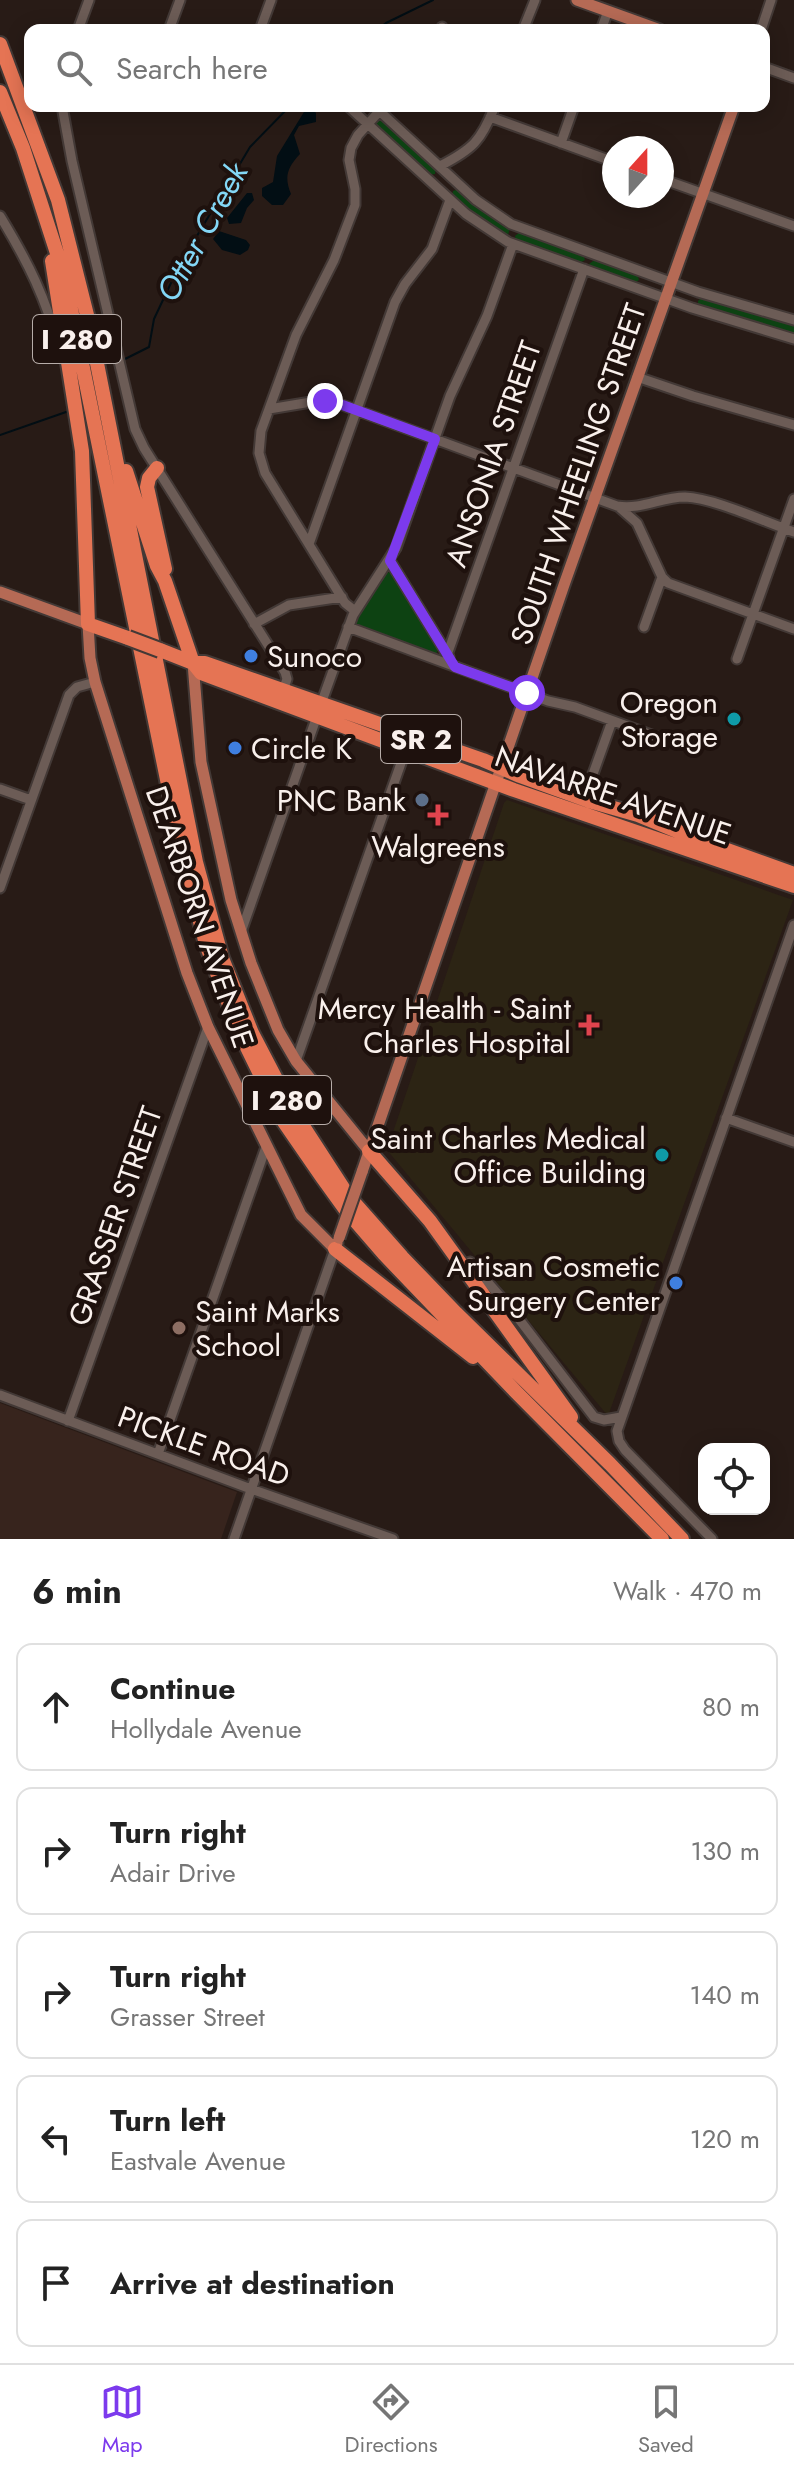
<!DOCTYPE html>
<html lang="en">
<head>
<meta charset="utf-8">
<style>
	body { margin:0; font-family:Jost,sans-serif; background:#f6f6f6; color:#222 }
	.controls { position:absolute; right:24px; bottom:24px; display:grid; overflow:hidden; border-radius:16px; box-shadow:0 4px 20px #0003 }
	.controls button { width:72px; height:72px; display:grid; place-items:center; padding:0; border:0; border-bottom:2px solid #e0e0e0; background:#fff; color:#222; font:40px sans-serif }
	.compass { position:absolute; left:602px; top:136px; width:72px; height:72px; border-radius:50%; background:#fff; box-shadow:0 4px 20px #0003; rotate:21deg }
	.stop { position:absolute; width:24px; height:24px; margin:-18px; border:6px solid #7c3aed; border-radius:50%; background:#fff }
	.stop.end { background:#7c3aed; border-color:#fff; box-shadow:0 2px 8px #0008 }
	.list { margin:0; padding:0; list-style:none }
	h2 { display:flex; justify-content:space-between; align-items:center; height:104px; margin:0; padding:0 32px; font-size:34px }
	h2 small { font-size:26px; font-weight:400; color:#767676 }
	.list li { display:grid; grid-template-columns:52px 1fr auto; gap:24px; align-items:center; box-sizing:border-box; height:128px; margin:0 16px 16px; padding:0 16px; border:2px solid #e0e0e0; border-radius:16px }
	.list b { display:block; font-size:30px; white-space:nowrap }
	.list p { margin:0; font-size:26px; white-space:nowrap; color:#767676 }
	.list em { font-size:26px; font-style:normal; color:#767676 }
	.icon { flex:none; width:44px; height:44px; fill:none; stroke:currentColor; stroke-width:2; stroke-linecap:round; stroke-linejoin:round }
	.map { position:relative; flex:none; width:794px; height:1539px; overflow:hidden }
	.search { position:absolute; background:#fff; box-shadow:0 4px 20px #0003; left:24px; right:24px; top:24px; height:88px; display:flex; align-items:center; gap:20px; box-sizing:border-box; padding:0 28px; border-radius:16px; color:#767676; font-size:30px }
	.sheet { height:824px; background:#fff }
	nav { display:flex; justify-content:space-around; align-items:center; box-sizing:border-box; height:112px; border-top:2px solid #e0e0e0; background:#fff; font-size:22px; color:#767676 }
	nav a { display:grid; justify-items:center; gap:4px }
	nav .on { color:#7c3aed }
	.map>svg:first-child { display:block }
</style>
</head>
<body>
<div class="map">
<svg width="794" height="1539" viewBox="0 0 794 1539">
	<rect width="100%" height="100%" fill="#281b16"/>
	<path fill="#37241d" d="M0,1403L237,1492L221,1539H0Z"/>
	<path fill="#2c2414" d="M507,800L793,900L608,1416L387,1150L504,803Z"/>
	<path fill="#0d4212" d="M380,117L436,167L435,174L427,175L375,125V122Z
		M458,189L510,228L508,235L506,236L470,214L452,196L453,191Z
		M520,232L583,254L585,260L578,264L516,242L515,236Z
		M596,259L637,273L639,280L633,284L592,269L589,264Z
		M702,297L794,323V335L698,305V301Z
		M388,572L394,575L438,646L437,653L433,655L357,627L355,622L356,616Z"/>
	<path fill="#020e14" d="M307,107L313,109L316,113V122L299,126L294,135L300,154C287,168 284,177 291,194L283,205H272L262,196V188L273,182L277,156Z
		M247,193H252L254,200L247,208L241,223L229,224L227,218Z
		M219,231L246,240L250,245L248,250L240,255L222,250L213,239Z"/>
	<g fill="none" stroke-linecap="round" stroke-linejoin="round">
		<path stroke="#020e14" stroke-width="2" d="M377,30L386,23L433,0
			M125,359L149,347L154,319L179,266L250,147L290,106
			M0,435L66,412"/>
		<defs>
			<path id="minor" d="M78,30L89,0
				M169,30L180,0
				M260,30L271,0
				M441,30L442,27
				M523,30L535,0
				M601,30L608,11
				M761,30L771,0
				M764,67L794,78
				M62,106L72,161L135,429L144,448L285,672L287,679L283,691
				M348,106L466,214L508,242L692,308L794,339
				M374,106L476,200L511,224L698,292L794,320
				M490,117L614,162
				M561,143L574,106
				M440,166C473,149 481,141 495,106
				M662,179L794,226
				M0,216C28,262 46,298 60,351
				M637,377L693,396L794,425
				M269,409L317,401L334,402L617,506C642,510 661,497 685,497C714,498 765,522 794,532
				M620,508L637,523L662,577L668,583L794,629
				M309,544L395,302L405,284L432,249L450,200
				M390,561L449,657
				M355,611L345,603L265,473L259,453L261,431L296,335L334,260L355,205V189L349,160L351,148L358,135L384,106
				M254,624L289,605L342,597
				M348,627L548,701L575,707L660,738
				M644,627L662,577
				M447,655L584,269
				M737,659L794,499
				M321,704L353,615L396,548L450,396L487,316L513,244
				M0,789L31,800
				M584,799L612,721
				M0,888L69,695L77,687L95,682
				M241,932L317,716
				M296,1061L406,749
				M726,1118L794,1142
				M470,1262L512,1310L594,1417L604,1420L621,1417
				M0,1395L251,1489L393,1539
				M68,1421L208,1027
				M158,1454L266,1147
				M234,1539L335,1249
				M712,1539L625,1450L619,1441L617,1431L794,925"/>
			<path id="major" d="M577,0L660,30
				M0,592L88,624L90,658L95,682L187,973L208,1027L301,1215L335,1249L337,1243
				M193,663L201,762L231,900L251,963L278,1030L296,1061L369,1151
				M362,1172L565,582L734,106"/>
			<path id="highway" d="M0,44L58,200L89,323L196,862L222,958L252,1033L290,1106L349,1197L402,1257L456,1313L610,1464L682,1539
				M0,92L23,148L64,275L183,858L206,944L239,1031L282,1119L322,1177L345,1209L384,1254L517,1393L662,1539
				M52,261L82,451L88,624L128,638
				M157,468L149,478L147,487L165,569
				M126,471L157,566L165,581L193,663L201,673L514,790L794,886
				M160,650L193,663H205L483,760L520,776L589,801L638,815L694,838L794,874
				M369,1151L430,1221L571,1417
				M335,1249L473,1357"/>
		</defs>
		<use href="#minor" stroke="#433936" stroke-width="13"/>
		<use href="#major" stroke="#433936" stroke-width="15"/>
		<use href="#highway" stroke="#433936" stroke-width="18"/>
		<use href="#minor" stroke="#6c5c56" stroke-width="9"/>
		<use href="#major" stroke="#b56a55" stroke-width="11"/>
		<use href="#highway" stroke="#e57454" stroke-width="14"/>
		<defs>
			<path id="major-bridge" d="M339,1238L362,1172"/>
			<path id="highway-bridge" d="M128,638L160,650"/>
		</defs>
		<use href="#major-bridge" stroke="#433936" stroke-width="15" stroke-linecap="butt"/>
		<use href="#highway-bridge" stroke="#433936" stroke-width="18" stroke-linecap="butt"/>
		<use href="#major-bridge" stroke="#b56a55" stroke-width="11"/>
		<use href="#highway-bridge" stroke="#e57454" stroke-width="14"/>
	</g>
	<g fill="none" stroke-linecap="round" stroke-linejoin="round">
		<path stroke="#7c3aed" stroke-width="10" d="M325,401L337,403L435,439L390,561L455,667L527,693"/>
	</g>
	<g fill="#3f7fe0" stroke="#1e110d" stroke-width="3">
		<circle cx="251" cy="656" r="8"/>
		<circle cx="235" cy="748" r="8"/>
		<circle cx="676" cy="1283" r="8"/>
	</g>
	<g fill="#0f9aa8" stroke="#1e110d" stroke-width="3">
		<circle cx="734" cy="719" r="8"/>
		<circle cx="662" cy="1155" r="8"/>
	</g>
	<circle fill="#5c6f8a" stroke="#1e110d" stroke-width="3" cx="422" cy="800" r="8"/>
	<g fill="#e0444e" stroke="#1e110d" stroke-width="3">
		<path d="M434 803h8v8h8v8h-8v8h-8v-8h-8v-8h8z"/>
		<path d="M585 1013h8v8h8v8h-8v8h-8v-8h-8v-8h8z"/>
	</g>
	<circle fill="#8d6e63" stroke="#1e110d" stroke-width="3" cx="179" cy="1328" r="8"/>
	<g text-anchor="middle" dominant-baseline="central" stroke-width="8" stroke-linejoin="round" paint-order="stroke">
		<g fill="#1e110d" stroke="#b7ada9" stroke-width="2">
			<rect x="33" y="315" width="88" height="48" rx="6"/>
			<rect x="381" y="715" width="80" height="48" rx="6"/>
			<rect x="243" y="1076" width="88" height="48" rx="6"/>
		</g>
		<g font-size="28" font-weight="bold" fill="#f9f0ec">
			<text x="77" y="339">I 280</text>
			<text x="421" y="739">SR 2</text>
			<text x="287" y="1100">I 280</text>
		</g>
		<g font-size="30" fill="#f9f0ec" stroke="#1e110d">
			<text transform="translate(493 454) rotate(-71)">ANSONIA STREET</text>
			<text transform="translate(578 474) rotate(-71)">SOUTH WHEELING STREET</text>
			<text transform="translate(613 795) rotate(19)">NAVARRE AVENUE</text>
			<text transform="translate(200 917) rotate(71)">DEARBORN AVENUE</text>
			<text transform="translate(115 1216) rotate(-71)">GRASSER STREET</text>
			<text transform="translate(204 1446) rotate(20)">PICKLE ROAD</text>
		</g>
		<g font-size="30" fill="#f9f0ec" stroke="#1e110d" text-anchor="end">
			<text x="267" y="656" text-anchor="start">Sunoco</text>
			<text x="718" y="702">Oregon<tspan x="718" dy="34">Storage</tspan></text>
			<text x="251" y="748" text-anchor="start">Circle K</text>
			<text x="406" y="800">PNC Bank</text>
			<text x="438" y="846" text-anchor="middle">Walgreens</text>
			<text x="571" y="1008">Mercy Health - Saint<tspan x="571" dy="34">Charles Hospital</tspan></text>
			<text x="646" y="1138">Saint Charles Medical<tspan x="646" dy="34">Office Building</tspan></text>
			<text x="660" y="1266">Artisan Cosmetic<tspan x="660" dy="34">Surgery Center</tspan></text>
			<text x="195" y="1311" text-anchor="start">Saint Marks<tspan x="195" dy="34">School</tspan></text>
		</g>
		<g font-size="32" font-style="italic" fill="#83d7f6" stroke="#1e110d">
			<text transform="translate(202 232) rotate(-61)">Otter Creek</text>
		</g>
	</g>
</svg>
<div class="controls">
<button><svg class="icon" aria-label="locate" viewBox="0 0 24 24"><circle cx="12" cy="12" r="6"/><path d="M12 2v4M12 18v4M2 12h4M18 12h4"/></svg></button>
</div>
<svg class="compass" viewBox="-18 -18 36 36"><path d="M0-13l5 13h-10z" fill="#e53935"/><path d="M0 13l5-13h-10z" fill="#767676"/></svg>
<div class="stop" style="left:527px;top:693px"></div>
<div class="stop end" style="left:325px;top:401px"></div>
<div class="search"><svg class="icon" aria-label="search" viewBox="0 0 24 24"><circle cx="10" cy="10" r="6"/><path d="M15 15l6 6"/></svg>Search here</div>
</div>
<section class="sheet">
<h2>6 min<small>Walk · 470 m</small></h2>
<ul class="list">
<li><svg class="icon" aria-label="ahead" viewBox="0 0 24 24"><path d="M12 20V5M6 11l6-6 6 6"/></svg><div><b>Continue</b><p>Hollydale Avenue</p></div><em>80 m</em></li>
<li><svg class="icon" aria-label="right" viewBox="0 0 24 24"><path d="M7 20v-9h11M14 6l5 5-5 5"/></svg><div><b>Turn right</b><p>Adair Drive</p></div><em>130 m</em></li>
<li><svg class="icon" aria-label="right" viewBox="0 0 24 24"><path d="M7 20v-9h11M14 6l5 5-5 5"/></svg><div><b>Turn right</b><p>Grasser Street</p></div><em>140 m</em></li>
<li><svg class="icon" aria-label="left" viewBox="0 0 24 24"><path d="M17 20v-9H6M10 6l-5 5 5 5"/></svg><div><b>Turn left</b><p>Eastvale Avenue</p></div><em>120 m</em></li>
<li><svg class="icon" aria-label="arrive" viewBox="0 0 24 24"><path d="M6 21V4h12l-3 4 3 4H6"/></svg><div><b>Arrive at destination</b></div></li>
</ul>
</section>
<nav>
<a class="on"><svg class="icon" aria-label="map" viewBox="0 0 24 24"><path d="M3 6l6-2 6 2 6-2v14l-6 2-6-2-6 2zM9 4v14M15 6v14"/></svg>Map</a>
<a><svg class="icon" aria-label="directions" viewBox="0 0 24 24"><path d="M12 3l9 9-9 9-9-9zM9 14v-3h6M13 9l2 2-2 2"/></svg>Directions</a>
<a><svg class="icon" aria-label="saved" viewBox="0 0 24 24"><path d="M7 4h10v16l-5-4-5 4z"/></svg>Saved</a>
</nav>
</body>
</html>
